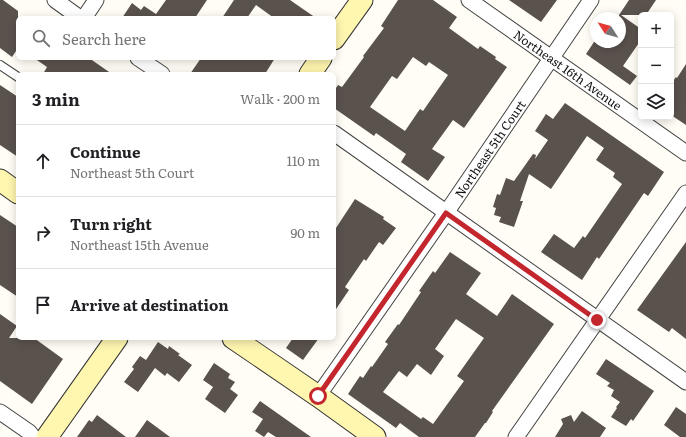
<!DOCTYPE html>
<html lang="en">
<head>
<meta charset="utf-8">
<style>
	body { margin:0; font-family:Literata,serif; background:#f6f6f6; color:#202124 }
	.controls { position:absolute; right:12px; top:12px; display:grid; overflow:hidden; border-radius:6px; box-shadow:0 2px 10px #0003 }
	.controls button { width:36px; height:36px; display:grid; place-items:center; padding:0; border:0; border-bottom:1px solid #e0e0e0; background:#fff; color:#202124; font:20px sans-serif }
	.compass { position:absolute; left:590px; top:12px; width:36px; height:36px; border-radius:50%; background:#fff; box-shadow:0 2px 10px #0003; rotate:306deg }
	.stop { position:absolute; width:12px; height:12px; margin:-9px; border:3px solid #c4262e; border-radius:50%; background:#fff }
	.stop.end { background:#c4262e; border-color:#fff; box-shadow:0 1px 4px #0008 }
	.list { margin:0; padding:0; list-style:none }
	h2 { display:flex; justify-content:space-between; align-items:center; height:52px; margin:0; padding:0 16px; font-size:17px }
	h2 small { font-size:13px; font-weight:400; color:#757577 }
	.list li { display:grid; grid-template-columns:26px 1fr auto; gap:12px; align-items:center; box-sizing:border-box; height:72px; padding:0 16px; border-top:1px solid #e0e0e0 }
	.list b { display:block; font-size:15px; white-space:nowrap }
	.list p { margin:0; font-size:13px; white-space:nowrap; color:#757577 }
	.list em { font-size:13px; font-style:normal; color:#757577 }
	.icon { flex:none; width:22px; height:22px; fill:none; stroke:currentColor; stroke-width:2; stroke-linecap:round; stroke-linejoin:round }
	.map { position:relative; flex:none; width:686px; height:437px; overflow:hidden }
	.search { position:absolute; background:#fff; box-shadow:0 2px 10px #0003; left:16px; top:16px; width:320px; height:44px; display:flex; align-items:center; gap:10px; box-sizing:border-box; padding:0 14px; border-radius:6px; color:#757577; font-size:15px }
	.panel { position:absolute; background:#fff; box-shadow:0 2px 10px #0003; left:16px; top:72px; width:320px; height:268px; border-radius:6px }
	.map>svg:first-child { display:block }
</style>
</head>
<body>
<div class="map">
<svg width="686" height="437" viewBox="0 0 686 437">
	<rect width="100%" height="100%" fill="#fffdf5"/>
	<path fill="#5a524d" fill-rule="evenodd" d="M0,0H3L18,11V48L12,57L0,48Z
		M166,0H207L195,18H122L132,3L141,10L144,6L156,14Z
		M234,0H290L316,18H274L256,5L247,18H222Z
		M398,0H433L457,17L449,28L478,49L480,46L496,57L495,59L507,67L464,128L453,120L432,149L445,157L428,181L401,162L406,154L376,133L374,136L334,108V91L338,85L342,87L364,57L363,56L384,28L381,26ZM413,57L426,66L429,62L448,75L423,111L420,109L405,131L370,107L392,76L397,79Z
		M509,0H557L541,22Z
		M629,0H656L646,15H621L641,29V40L623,66L637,76L630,85L586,54L594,42H620L619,15Z
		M34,58H89L112,74H43L47,67Z
		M201,58H275L265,74H190Z
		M686,64V125L671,115V84L676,77L677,78Z
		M0,85L18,97V157L0,145Z
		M565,103L664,172L648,196L644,193L599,259L597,257L582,280L541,252L554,234L574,248L583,236L585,238L622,184L613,177L615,173L596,160L604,148L587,136L551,189L529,174L520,201H523L514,227L499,222L501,217L494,215L496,208L493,207L497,194L500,195L506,178L514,181L533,154L536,155L535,159L548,140L535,131L546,114L553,119Z
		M355,199L384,217L383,219L396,228L383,245L379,242L366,261L364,259L345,287L349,290L334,312V231Z
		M0,215L18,227V297L0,285Z
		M686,242V339L672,328L669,332L637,310Z
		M450,252L481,273L466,294L497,316L512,294L554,324L492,411L493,412L486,423H485L475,437H419L400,423L396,428L348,394L360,376L363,378L371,366L372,367L388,344L385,342L398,324L399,325L421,292L419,291L433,271L435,273ZM456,319L484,338L457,376L464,381L433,424L423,417L421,419L383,392L399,371L407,377L417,364L431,375L444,356L435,349Z
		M0,314L17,326L9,338H34L63,359L32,404L0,381Z
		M293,338H319L303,360L286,348Z
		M158,342L168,349L169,346L180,354L178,355L192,365L179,382L167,373L165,376L155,368L138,392L124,382L134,369L132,367L140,356L146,360Z
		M606,359L654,391L633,421L631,419L626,426L611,417L617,408L616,407L620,402L611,396L614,390L607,386L610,383L596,374Z
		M214,363L230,374L228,378L235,382L230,389L238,395L225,413L205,399L213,387L203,380Z
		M260,401L311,437H276L268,432L264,437L255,431L263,419L252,412Z
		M676,407L686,414V437H680L664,425Z
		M582,411L606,428L600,437H555L563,424L561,419L571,415L574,422Z
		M97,415L126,437H77L89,420L92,422Z
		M147,420L170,437H135Z"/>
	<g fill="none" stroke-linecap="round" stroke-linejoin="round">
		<defs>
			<path id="lane" d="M0,65L18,77"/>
			<g id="street">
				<path d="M55,0L80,18"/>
				<path id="s1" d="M469,0L686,153"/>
				<path d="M84,18L96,0"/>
				<path d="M138,58L162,74"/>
				<path d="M334,133L686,382"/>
				<path id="s2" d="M318,396L446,213L591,0"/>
				<path d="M0,412L29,432L33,437"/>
				<path d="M516,437L686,193"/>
			</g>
			<path id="secondary" d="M334,39L362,0
				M310,74L321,58
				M0,180L18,193
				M233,338L318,396L375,437
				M47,437L117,338"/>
		</defs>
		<use href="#lane" stroke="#444" stroke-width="10"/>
		<use href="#street" stroke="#444" stroke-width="17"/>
		<use href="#secondary" stroke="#333" stroke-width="23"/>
		<use href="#lane" stroke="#fff" stroke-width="8"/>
		<use href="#street" stroke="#fff" stroke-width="15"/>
		<use href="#secondary" stroke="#fff6b0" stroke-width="21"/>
	</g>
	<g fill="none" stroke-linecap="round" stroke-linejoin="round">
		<path stroke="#c4262e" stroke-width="5" d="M318,396L446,213L597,320"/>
	</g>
	<g text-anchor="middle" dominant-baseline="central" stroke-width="4" stroke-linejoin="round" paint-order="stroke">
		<g font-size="12" fill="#111" stroke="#fff">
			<text stroke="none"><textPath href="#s1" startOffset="121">Northeast 16th Avenue</textPath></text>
			<text stroke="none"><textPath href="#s2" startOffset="301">Northeast 5th Court</textPath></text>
		</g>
	</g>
</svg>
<div class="controls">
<button>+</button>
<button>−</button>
<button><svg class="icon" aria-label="layers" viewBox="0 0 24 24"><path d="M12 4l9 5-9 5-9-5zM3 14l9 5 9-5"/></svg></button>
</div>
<svg class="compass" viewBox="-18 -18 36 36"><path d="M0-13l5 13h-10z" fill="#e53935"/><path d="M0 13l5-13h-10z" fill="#757577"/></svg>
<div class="stop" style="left:318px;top:396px"></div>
<div class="stop end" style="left:597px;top:320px"></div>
<div class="search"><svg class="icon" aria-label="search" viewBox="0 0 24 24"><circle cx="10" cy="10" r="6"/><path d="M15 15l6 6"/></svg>Search here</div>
<section class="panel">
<h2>3 min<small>Walk · 200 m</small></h2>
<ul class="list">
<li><svg class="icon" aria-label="ahead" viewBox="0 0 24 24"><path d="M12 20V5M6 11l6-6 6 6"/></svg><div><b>Continue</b><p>Northeast 5th Court</p></div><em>110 m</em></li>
<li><svg class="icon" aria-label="right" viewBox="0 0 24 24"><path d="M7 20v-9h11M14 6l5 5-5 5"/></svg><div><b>Turn right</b><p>Northeast 15th Avenue</p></div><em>90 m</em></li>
<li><svg class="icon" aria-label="arrive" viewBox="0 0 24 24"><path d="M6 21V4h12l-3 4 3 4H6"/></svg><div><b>Arrive at destination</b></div></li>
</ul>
</section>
</div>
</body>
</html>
